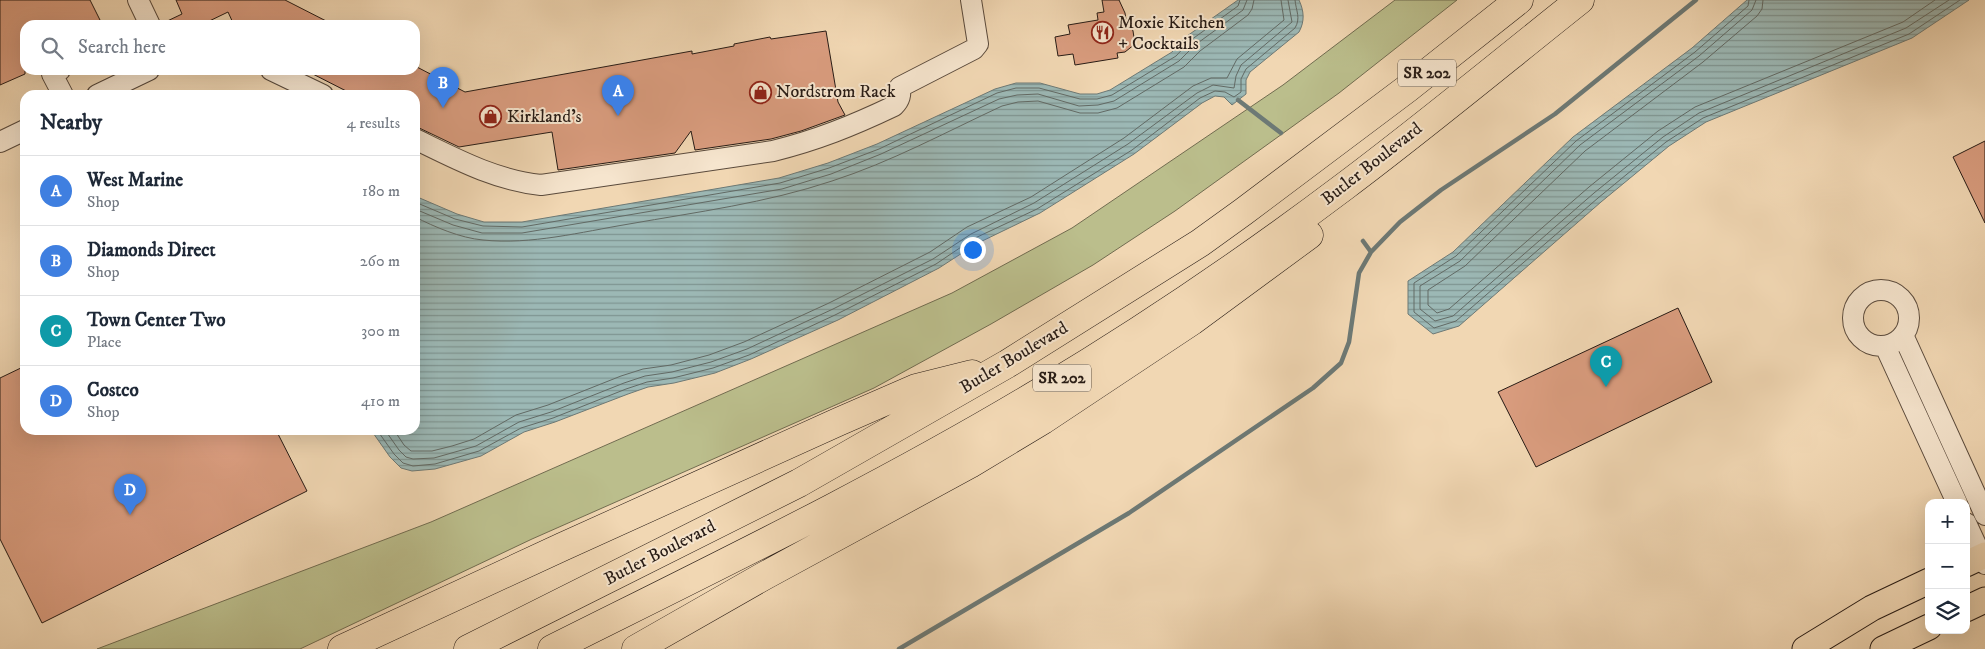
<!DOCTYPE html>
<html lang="en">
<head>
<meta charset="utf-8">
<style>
	body { margin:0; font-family:"IM FELL DW Pica",serif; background:#f2f2f3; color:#1f2937 }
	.controls { position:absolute; right:15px; bottom:15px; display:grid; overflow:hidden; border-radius:10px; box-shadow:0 5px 20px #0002 }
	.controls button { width:45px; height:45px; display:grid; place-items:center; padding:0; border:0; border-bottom:1px solid #e0e1e3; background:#fff; color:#1f2937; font:25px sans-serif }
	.you { position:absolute; left:972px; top:249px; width:18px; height:18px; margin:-12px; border:4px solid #fff; border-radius:50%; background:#1a73e8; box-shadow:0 0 0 8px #1a73e833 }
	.badge { display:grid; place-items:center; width:32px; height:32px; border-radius:50%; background:#7c3aed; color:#fff; font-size:16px; font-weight:700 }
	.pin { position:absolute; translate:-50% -41px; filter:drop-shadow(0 1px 2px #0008) }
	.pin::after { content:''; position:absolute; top:26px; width:18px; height:15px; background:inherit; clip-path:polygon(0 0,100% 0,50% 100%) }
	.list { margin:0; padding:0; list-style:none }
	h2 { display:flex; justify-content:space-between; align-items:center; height:65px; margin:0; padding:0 20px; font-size:21px }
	h2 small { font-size:16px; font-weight:400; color:#747a83 }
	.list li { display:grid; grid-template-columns:32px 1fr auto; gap:15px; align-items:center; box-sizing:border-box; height:70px; padding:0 20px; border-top:1px solid #e0e1e3 }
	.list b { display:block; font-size:19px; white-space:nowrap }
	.list p { margin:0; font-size:16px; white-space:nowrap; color:#747a83 }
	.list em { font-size:16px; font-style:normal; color:#747a83 }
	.icon { flex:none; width:28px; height:28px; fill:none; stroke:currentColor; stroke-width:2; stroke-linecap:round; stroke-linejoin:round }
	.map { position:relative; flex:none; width:1985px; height:649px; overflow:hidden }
	.search { position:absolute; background:#fff; box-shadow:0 5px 20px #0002; left:20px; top:20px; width:400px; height:55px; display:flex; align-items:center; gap:12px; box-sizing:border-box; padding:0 18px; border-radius:15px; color:#747a83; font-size:19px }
	.panel { position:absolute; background:#fff; box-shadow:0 5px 20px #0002; left:20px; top:90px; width:400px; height:345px; border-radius:15px }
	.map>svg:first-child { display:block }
</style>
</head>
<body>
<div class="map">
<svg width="1985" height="649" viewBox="0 0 1985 649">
	<defs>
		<pattern id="water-rules" width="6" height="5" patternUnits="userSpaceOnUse" patternTransform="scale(1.25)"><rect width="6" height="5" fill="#9cb8b5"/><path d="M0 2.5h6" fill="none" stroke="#7f9592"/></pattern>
	</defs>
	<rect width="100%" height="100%" fill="#f1d7b3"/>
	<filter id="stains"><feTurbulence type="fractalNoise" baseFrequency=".004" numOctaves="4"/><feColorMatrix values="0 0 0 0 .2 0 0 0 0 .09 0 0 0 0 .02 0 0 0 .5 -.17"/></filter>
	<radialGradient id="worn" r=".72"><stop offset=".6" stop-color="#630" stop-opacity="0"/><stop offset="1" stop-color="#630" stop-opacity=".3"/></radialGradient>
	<path fill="#bbbe8c" stroke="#716c50" d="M1395,0H1457L1339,93L1175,211L1093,265L991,324L874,388L532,539L300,649H97L431,522L952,293L1072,228L1283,85Z"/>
	<path fill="url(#water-rules)" stroke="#6d7975" d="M1238,0H1299C1304,11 1305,21 1299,32L1250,72L1246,80V94L1232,105L1224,97L1215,96L1202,103L1134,154L1040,213L976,244L939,268L838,320L751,359L715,373L674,383L648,387L628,394L555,422L524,432L481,456L435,469L412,471L401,468L390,457L371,430H415V196L457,214L484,222H522L779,178L828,163L877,144L995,89L1016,83H1040L1080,94H1097L1110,90L1172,52L1187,36Z
		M1747,0H1969L1912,38L1706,122L1669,146L1601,202L1459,326L1433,334L1408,314V281L1453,252L1573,137L1692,48Z"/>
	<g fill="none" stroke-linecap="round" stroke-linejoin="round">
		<path stroke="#626a65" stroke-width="1" d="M1749,0L1748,6L1695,52L1576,141L1456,256L1414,283V312L1434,328L1456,321L1598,198L1666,142L1703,118L1909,34L1960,0
			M1756,0L1752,10L1699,56L1580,145L1460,261L1420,286V309L1435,321L1453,316L1594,193L1663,137L1699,113L1906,28L1949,0
			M1763,0L1762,9L1757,16L1703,62L1585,151L1465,266L1428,290V305L1437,313L1449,309L1589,187L1658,131L1695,107L1903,22L1935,0
			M415,202L455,219L483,226L522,227L780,183L829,168L879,149L997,93L1016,88H1039L1080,99H1097L1112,95L1176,56L1191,40L1238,6L1240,0
			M415,209L453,225L482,233H522L782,189L831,174L881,154L999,99L1017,95L1038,94L1079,106L1098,105L1114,101L1179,61L1195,45L1243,10L1247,0
			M415,217C435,227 460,238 483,240C531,245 581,232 629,224C697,212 766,203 832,181C891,162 946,132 1002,106L1018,102L1038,101L1080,113H1098L1117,108L1184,67L1200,51L1248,15L1252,9L1254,0
			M377,430L394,454L403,463L413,466L435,464L479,451L521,428L553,418L626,389L647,382L673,378L713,368L749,355L835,315L936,264L973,239L1037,209L1132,150L1200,98L1215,91L1225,92L1234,97L1241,92V79L1246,69L1295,28C1301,18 1296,11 1295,0
			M385,430L399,450L406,457L413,459L434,458L476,446L519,422L551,412L624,383L645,376L672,372L711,362L747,349L833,309L933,259L971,234L1034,203L1128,144L1197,93L1213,85L1234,88L1236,76L1241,65L1292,22L1288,0
			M394,430L404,445L411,451H432L452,446L474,439L516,415L548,405L621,376L643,369L671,365L709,355L744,342L829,303L930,252L967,227L1031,197L1124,138L1193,86L1211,78H1227L1237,59L1284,20L1281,0"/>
		<path stroke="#6d7975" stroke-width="4.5" d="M1238,100L1281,133
			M1363,241L1371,252
			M899,649L1129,513L1313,388L1341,363L1349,342L1359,273L1371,252L1400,222L1441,190L1555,114L1696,0"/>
	</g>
	<path fill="#d99c7e" stroke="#271b15" d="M0,0H90L100,20L89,25H25V74L0,85Z
		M176,0H285L334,25H234L228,12L201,25H162L161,24L182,14Z
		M1102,0H1119L1125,13L1127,26H1131L1133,31L1135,44L1125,52L1117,53L1118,58L1075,65L1073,54L1058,56L1055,37L1070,34L1068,25L1098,20L1097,13L1104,12Z
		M826,31L838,102L845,115L801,131L771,139L695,150L691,131L675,153L558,170L552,132L459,147L415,126V95H354L305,70H415V66L465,92L692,51V54L734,46V44L770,37L771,39Z
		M1985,141V223L1953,157Z
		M1678,308L1712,382L1536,467L1498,392Z
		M25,366V430H276L307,491L42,623L0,539V378Z"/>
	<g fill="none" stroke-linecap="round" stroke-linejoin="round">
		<defs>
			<path id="minor" d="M138,0L150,25
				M60,70L52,74L63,95
				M271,70L323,95
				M97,95L149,70
				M415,139C456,159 495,180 541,185L773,151C817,140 852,126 894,106C900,100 901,95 900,87L974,49L978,44L971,0
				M0,142L25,130
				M1853 318a28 28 0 1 1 56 0a28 28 0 1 1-56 0Z
				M1903,335L1985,515
				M1885,346L1957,503
				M1966,523L1985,564"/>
			<path id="major" d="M1966,564L1985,555
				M1966,609L1985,600
				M1805,649L1872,608L1929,581
				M1883,649L1929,627"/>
			<path id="highway" d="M342,649L562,547L838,422L916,388L972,374
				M468,649L799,483L1007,364L1200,243L1243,212L1408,88L1519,0
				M552,649C716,567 882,487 1040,392C1145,329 1247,260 1345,186C1425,126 1502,62 1580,0
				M636,649L764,576L970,464L1043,420L1192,321L1309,235"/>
		</defs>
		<use href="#minor" stroke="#5a4a3c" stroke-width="22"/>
		<use href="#major" stroke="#271b15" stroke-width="27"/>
		<use href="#highway" stroke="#271b15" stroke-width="29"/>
		<use href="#minor" stroke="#f6e5ce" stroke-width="20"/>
		<use href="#major" stroke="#f1d7b3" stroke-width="25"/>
		<use href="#highway" stroke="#f1d7b3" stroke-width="28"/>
	</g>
	<defs>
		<symbol id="restaurant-ring" viewBox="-11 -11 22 22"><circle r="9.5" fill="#f6e5ce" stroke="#8f2418" stroke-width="1.5"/><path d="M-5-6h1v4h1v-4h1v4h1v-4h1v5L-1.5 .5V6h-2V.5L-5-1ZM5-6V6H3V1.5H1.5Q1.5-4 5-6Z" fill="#8f2418"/></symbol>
		<symbol id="shop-ring" viewBox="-11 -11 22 22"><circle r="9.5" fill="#f6e5ce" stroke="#8f2418" stroke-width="1.5"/><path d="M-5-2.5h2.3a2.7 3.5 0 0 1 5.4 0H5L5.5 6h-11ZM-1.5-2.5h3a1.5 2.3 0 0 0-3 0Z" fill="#8f2418"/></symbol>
	</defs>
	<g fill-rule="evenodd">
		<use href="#restaurant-ring" x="1090" y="20" width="25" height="25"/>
		<use href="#shop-ring" x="748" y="80" width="25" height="25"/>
		<use href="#shop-ring" x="478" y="104" width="25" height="25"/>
	</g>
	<g text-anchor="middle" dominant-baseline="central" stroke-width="4" stroke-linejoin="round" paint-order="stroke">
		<g fill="#f6e5ce" stroke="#65584c" stroke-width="1">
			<rect x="1398" y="59.5" width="58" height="27" rx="4"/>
			<rect x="1033" y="364.5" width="58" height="27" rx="4"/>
		</g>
		<g font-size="16" font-weight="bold" fill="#271b15">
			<text x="1427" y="73">SR 202</text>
			<text x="1062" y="378">SR 202</text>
		</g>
		<g font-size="18" fill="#271b15" stroke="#f6e5ce" text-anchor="start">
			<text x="1118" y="23">Moxie Kitchen<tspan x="1118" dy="21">+ Cocktails</tspan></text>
			<text x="776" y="92">Nordstrom Rack</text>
			<text x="507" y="117">Kirkland's</text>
		</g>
		<g font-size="18" fill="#271b15" stroke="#f6e5ce">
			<text transform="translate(1372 164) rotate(-38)">Butler Boulevard</text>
			<text transform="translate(1014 358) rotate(-31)">Butler Boulevard</text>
			<text transform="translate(660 553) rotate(-27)">Butler Boulevard</text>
		</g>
	</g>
	<rect width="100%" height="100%" filter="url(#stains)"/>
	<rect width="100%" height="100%" fill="url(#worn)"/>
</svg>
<div class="controls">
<button>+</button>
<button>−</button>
<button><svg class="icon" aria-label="layers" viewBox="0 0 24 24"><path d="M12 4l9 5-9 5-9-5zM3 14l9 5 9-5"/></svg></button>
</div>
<div class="you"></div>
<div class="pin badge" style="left:618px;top:116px;background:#3f7fe0">A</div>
<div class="pin badge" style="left:443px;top:108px;background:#3f7fe0">B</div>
<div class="pin badge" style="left:1606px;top:387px;background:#0f9aa8">C</div>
<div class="pin badge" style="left:130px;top:515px;background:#3f7fe0">D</div>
<div class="search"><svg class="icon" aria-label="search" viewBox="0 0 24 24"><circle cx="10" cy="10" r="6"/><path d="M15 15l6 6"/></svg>Search here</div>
<section class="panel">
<h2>Nearby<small>4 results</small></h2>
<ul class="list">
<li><span class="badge" style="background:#3f7fe0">A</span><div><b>West Marine</b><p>Shop</p></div><em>180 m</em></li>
<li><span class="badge" style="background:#3f7fe0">B</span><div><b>Diamonds Direct</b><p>Shop</p></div><em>260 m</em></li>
<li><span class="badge" style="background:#0f9aa8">C</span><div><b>Town Center Two</b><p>Place</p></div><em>300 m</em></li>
<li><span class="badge" style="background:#3f7fe0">D</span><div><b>Costco</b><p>Shop</p></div><em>410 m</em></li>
</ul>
</section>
</div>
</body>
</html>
